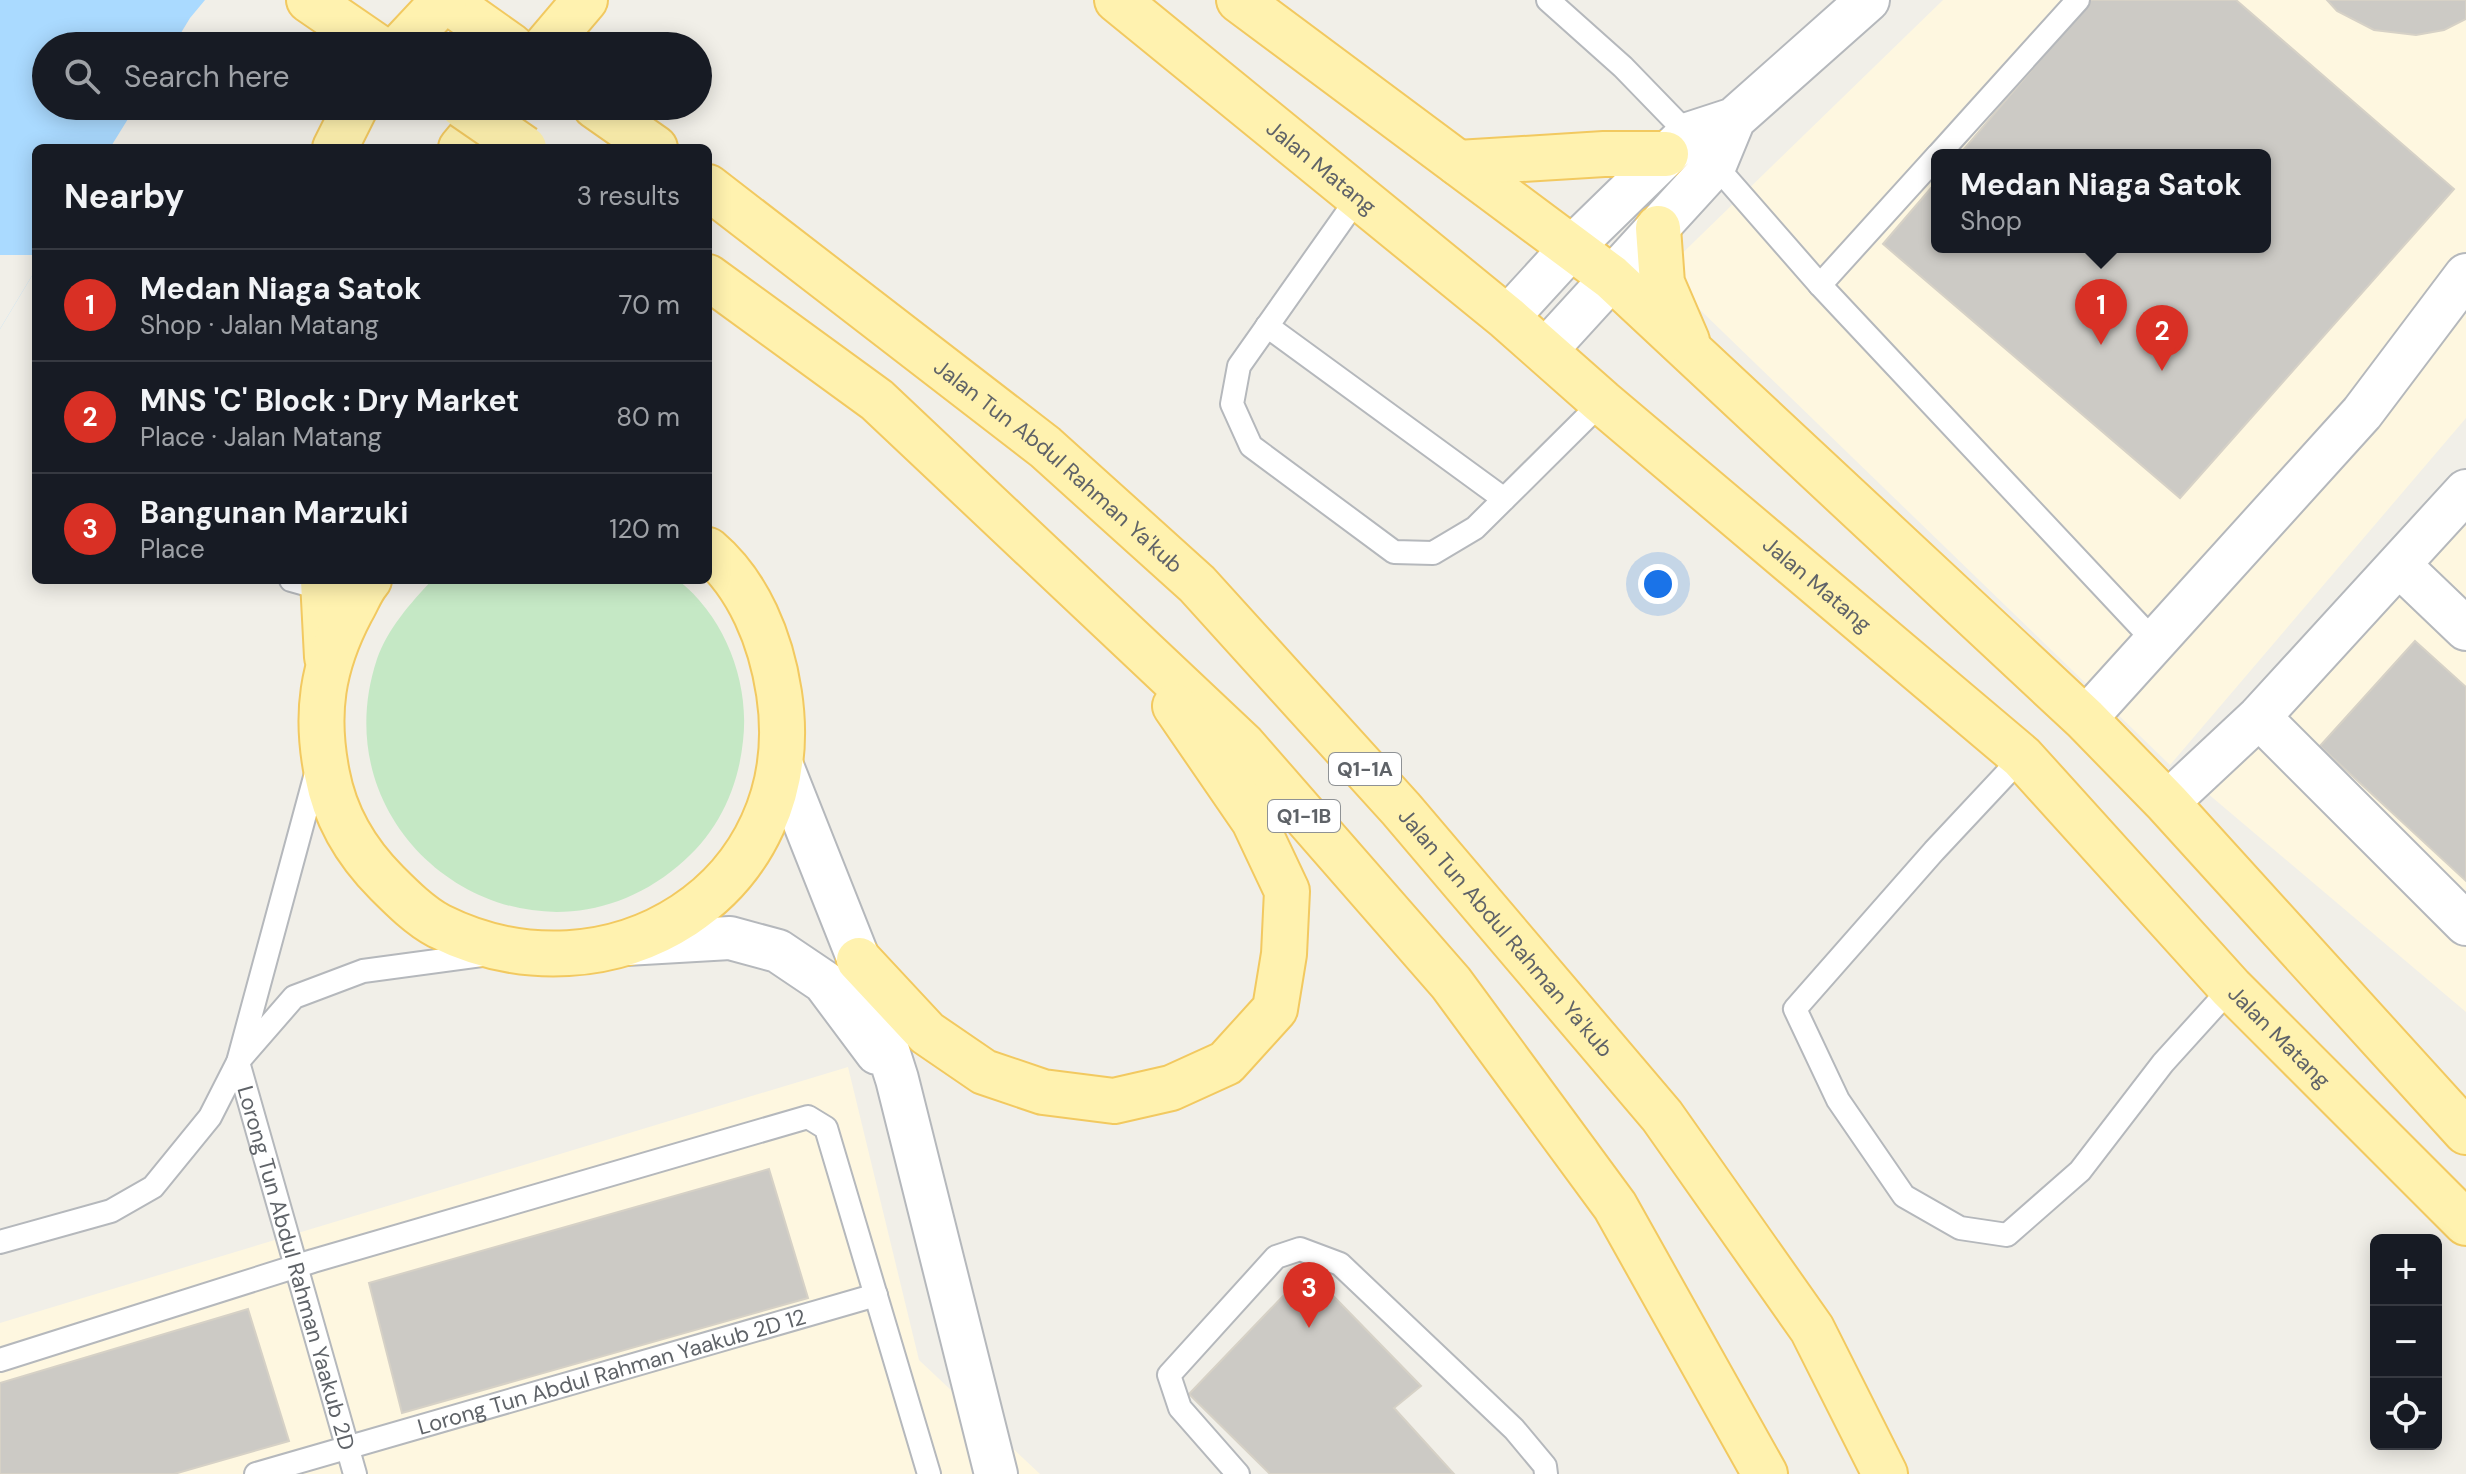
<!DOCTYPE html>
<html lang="en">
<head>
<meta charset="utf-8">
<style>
	body { margin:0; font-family:"DM Sans",sans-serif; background:#20242c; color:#f1f3f6 }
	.controls { position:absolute; right:24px; bottom:24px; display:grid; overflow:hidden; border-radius:12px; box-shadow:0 4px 20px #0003 }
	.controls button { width:72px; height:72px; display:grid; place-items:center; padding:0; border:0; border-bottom:2px solid #363941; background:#171b24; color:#f1f3f6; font:40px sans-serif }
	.you { position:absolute; left:1658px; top:584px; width:28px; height:28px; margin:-20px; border:6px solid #fff; border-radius:50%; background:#1a73e8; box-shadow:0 0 0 12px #1a73e833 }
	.badge { display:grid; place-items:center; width:52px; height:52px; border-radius:50%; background:#d93025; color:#fff; font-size:26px; font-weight:700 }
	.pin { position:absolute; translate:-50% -66px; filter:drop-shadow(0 2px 4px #0008) }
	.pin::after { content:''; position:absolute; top:42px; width:28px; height:24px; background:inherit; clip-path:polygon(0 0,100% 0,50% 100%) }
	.popup { position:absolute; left:1931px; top:149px; width:340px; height:104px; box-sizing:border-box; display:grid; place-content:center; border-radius:12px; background:#171b24; filter:drop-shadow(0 2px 6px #0005); font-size:26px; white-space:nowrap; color:#9ea1a6 }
	.popup b { font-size:30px; color:#f1f3f6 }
	.popup::after { content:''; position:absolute; left:50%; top:100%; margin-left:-16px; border:16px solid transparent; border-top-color:#171b24 }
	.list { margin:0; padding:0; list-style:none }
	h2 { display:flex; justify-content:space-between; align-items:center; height:104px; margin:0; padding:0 32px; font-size:34px }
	h2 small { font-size:26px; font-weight:400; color:#9ea1a6 }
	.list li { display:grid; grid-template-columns:52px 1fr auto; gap:24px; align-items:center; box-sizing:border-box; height:112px; padding:0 32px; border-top:2px solid #363941 }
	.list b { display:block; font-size:30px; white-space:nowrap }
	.list p { margin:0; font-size:26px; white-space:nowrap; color:#9ea1a6 }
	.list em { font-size:26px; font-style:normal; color:#9ea1a6 }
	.icon { flex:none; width:44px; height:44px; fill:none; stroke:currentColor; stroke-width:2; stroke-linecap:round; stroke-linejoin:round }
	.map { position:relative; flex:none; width:2466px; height:1474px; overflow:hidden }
	.search { position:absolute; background:#171b24; box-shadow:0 4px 20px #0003; left:32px; top:32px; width:680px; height:88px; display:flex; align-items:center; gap:20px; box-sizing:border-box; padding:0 28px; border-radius:44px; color:#9ea1a6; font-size:30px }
	.panel { position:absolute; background:#171b24; box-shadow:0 4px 20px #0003; left:32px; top:144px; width:680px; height:440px; border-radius:12px }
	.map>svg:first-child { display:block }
</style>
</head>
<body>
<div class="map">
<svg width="2466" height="1474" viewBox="0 0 2466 1474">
	<rect width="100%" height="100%" fill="#f1efe8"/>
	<path fill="#fef7e0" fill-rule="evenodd" d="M1943,0H2466V418L2170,765L1662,273ZM1937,155H2265V247H1937Z
		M2466,502V1012L2200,787Z
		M848,1067L919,1360L1040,1474H0V1323Z"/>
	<path fill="#c5e8c5" d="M432,580H678C725,617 750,682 743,741C738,790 717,834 678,866C530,990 316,843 377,659C388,628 410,604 432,580Z"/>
	<path fill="#aadaff" d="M0,0H205L190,18L173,46H46V106H136L110,148H36V269L0,329Z"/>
	<path fill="#f1efe8" d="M0,255H36V269L0,329Z"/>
	<path fill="#cccac5" stroke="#d6d1c6" stroke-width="2" d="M2091,0H2236L2454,189L2180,498L1883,244L1937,181V247H2265V155H1959Z
		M2327,0H2466V19L2444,30L2416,35L2374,30L2337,11Z
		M2415,641L2466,687V881L2320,746Z
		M769,1169L808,1298L402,1413L369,1283Z
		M1308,1270L1421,1386L1394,1408L1454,1474H1270L1189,1394Z
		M248,1309L289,1441L174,1474H0V1383Z"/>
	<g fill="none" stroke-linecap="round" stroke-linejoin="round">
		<defs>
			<g id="service">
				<path d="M1548,0L1623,67L1688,134"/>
				<path d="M1938,155L2078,0"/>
				<path d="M1715,165L1820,285L2155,642"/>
				<path d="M1359,196L1239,366L1232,404L1251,446L1394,552L1433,553L1475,528L1602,402"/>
				<path d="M1820,285L1937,156"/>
				<path d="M1267,326L1504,499"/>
				<path d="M291,580L323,589"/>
				<path d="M2022,757L1934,851L1795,1009L1838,1100L1904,1196L1960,1228L2007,1235L2080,1171L2163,1063L2231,988"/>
				<path d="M241,1058L294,997L363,971L489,954"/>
				<path id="s1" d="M238,1062L355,1474"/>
				<path d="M0,1242L111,1211L153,1187L210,1117L238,1062L318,766"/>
				<path d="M0,1360L313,1261L808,1117L826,1128L929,1474"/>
				<path id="s2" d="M256,1474L876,1295"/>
				<path d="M1238,1474L1180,1408L1169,1375L1276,1257L1300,1249L1340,1264L1514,1429L1545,1466L1546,1474"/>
			</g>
			<path id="minor" d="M1507,318L1571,248L1688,134L1734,119
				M1545,351L1715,165L1734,119L1868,0
				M2399,565L2466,629
				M2259,717L2466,924
				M2085,719L2362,413L2466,275
				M782,766L859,960L897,1079L996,1474
				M2167,803L2259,717L2466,491
				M626,944L730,938L778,951L824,982L877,1053"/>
			<g id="primary">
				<path d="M309,0L376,46"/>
				<path d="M446,0L511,46"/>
				<path id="s3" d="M1117,0L1507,318L1602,402L2022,757L2231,988L2466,1223"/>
				<path d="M1239,0L1611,277L2085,719L2167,803L2466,1132"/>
				<path d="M401,46L444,0"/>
				<path d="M546,46L585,0"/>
				<path d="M595,106L655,148"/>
				<path d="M335,148L356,106"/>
				<path d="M461,148L496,106"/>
				<path d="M1458,163L1604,154H1666"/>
				<path id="s4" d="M708,187L1045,447L1197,584L1401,809L1662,1116L1812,1329L1885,1474"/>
				<path d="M1658,228L1662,283L1687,341"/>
				<path d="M708,277L877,400L1243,745L1451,983L1615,1206L1765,1474"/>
				<path d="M323,580L327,657"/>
				<path d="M369,580C361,589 357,601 351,611C322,666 315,714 327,774C335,817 357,853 387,883C402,898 420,916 439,926C609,1011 809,890 779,693C771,640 749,585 708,550"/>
				<path d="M859,960L927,1033L984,1072L1043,1092L1114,1101L1171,1088L1226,1063L1275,1009L1284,954L1287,891L1254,821L1175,706"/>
			</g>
		</defs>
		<use href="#service" stroke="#b5b8bc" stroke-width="26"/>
		<use href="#minor" stroke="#b5b8bc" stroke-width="46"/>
		<use href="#primary" stroke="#f2c960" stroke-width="48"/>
		<use href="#service" stroke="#fff" stroke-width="22"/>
		<use href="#minor" stroke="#fff" stroke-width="42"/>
		<use href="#primary" stroke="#fff2af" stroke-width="44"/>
		<defs>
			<path id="primary-bridge" d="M463,106L524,148"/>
		</defs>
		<use href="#primary-bridge" stroke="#f2c960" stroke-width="48" stroke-linecap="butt"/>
		<use href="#primary-bridge" stroke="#fff2af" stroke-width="44"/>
	</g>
	<g text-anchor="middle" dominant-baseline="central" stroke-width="6" stroke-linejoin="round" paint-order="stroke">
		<g fill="#fff" stroke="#8f9295" stroke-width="2">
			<rect x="1329" y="753" width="72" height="32" rx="6"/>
			<rect x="1268" y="800" width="72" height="32" rx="6"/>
		</g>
		<g font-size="20" font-weight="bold" fill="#5f6368">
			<text x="1365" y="769">Q1-1A</text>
			<text x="1304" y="816">Q1-1B</text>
		</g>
		<g font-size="22" fill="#5f6368" stroke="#fff">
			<text stroke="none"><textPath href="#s3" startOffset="264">Jalan Matang</textPath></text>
			<text stroke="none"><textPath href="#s4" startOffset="448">Jalan Tun Abdul Rahman Ya'kub</textPath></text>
			<text stroke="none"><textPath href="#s3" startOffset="912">Jalan Matang</textPath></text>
			<text stroke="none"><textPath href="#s4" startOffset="1096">Jalan Tun Abdul Rahman Ya'kub</textPath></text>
			<text stroke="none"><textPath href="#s3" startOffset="1560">Jalan Matang</textPath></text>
			<text stroke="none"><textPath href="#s1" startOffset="214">Lorong Tun Abdul Rahman Yaakub 2D</textPath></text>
			<text stroke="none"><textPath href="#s2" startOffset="370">Lorong Tun Abdul Rahman Yaakub 2D 12</textPath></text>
		</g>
	</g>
</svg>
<div class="controls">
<button>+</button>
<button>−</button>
<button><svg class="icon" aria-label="locate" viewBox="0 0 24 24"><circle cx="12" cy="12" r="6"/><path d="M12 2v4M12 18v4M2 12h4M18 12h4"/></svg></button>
</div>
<div class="you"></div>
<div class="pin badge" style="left:2101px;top:345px">1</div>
<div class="popup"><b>Medan Niaga Satok</b>Shop</div>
<div class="pin badge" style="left:2162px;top:371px">2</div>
<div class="pin badge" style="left:1309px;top:1328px">3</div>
<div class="search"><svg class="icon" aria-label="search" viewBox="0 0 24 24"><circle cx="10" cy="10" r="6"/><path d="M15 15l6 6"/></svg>Search here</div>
<section class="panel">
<h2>Nearby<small>3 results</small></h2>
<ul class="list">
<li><span class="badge">1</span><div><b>Medan Niaga Satok</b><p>Shop · Jalan Matang</p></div><em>70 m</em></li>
<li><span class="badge">2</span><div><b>MNS 'C' Block : Dry Market</b><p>Place · Jalan Matang</p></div><em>80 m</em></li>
<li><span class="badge">3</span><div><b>Bangunan Marzuki</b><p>Place</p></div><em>120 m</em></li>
</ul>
</section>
</div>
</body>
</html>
